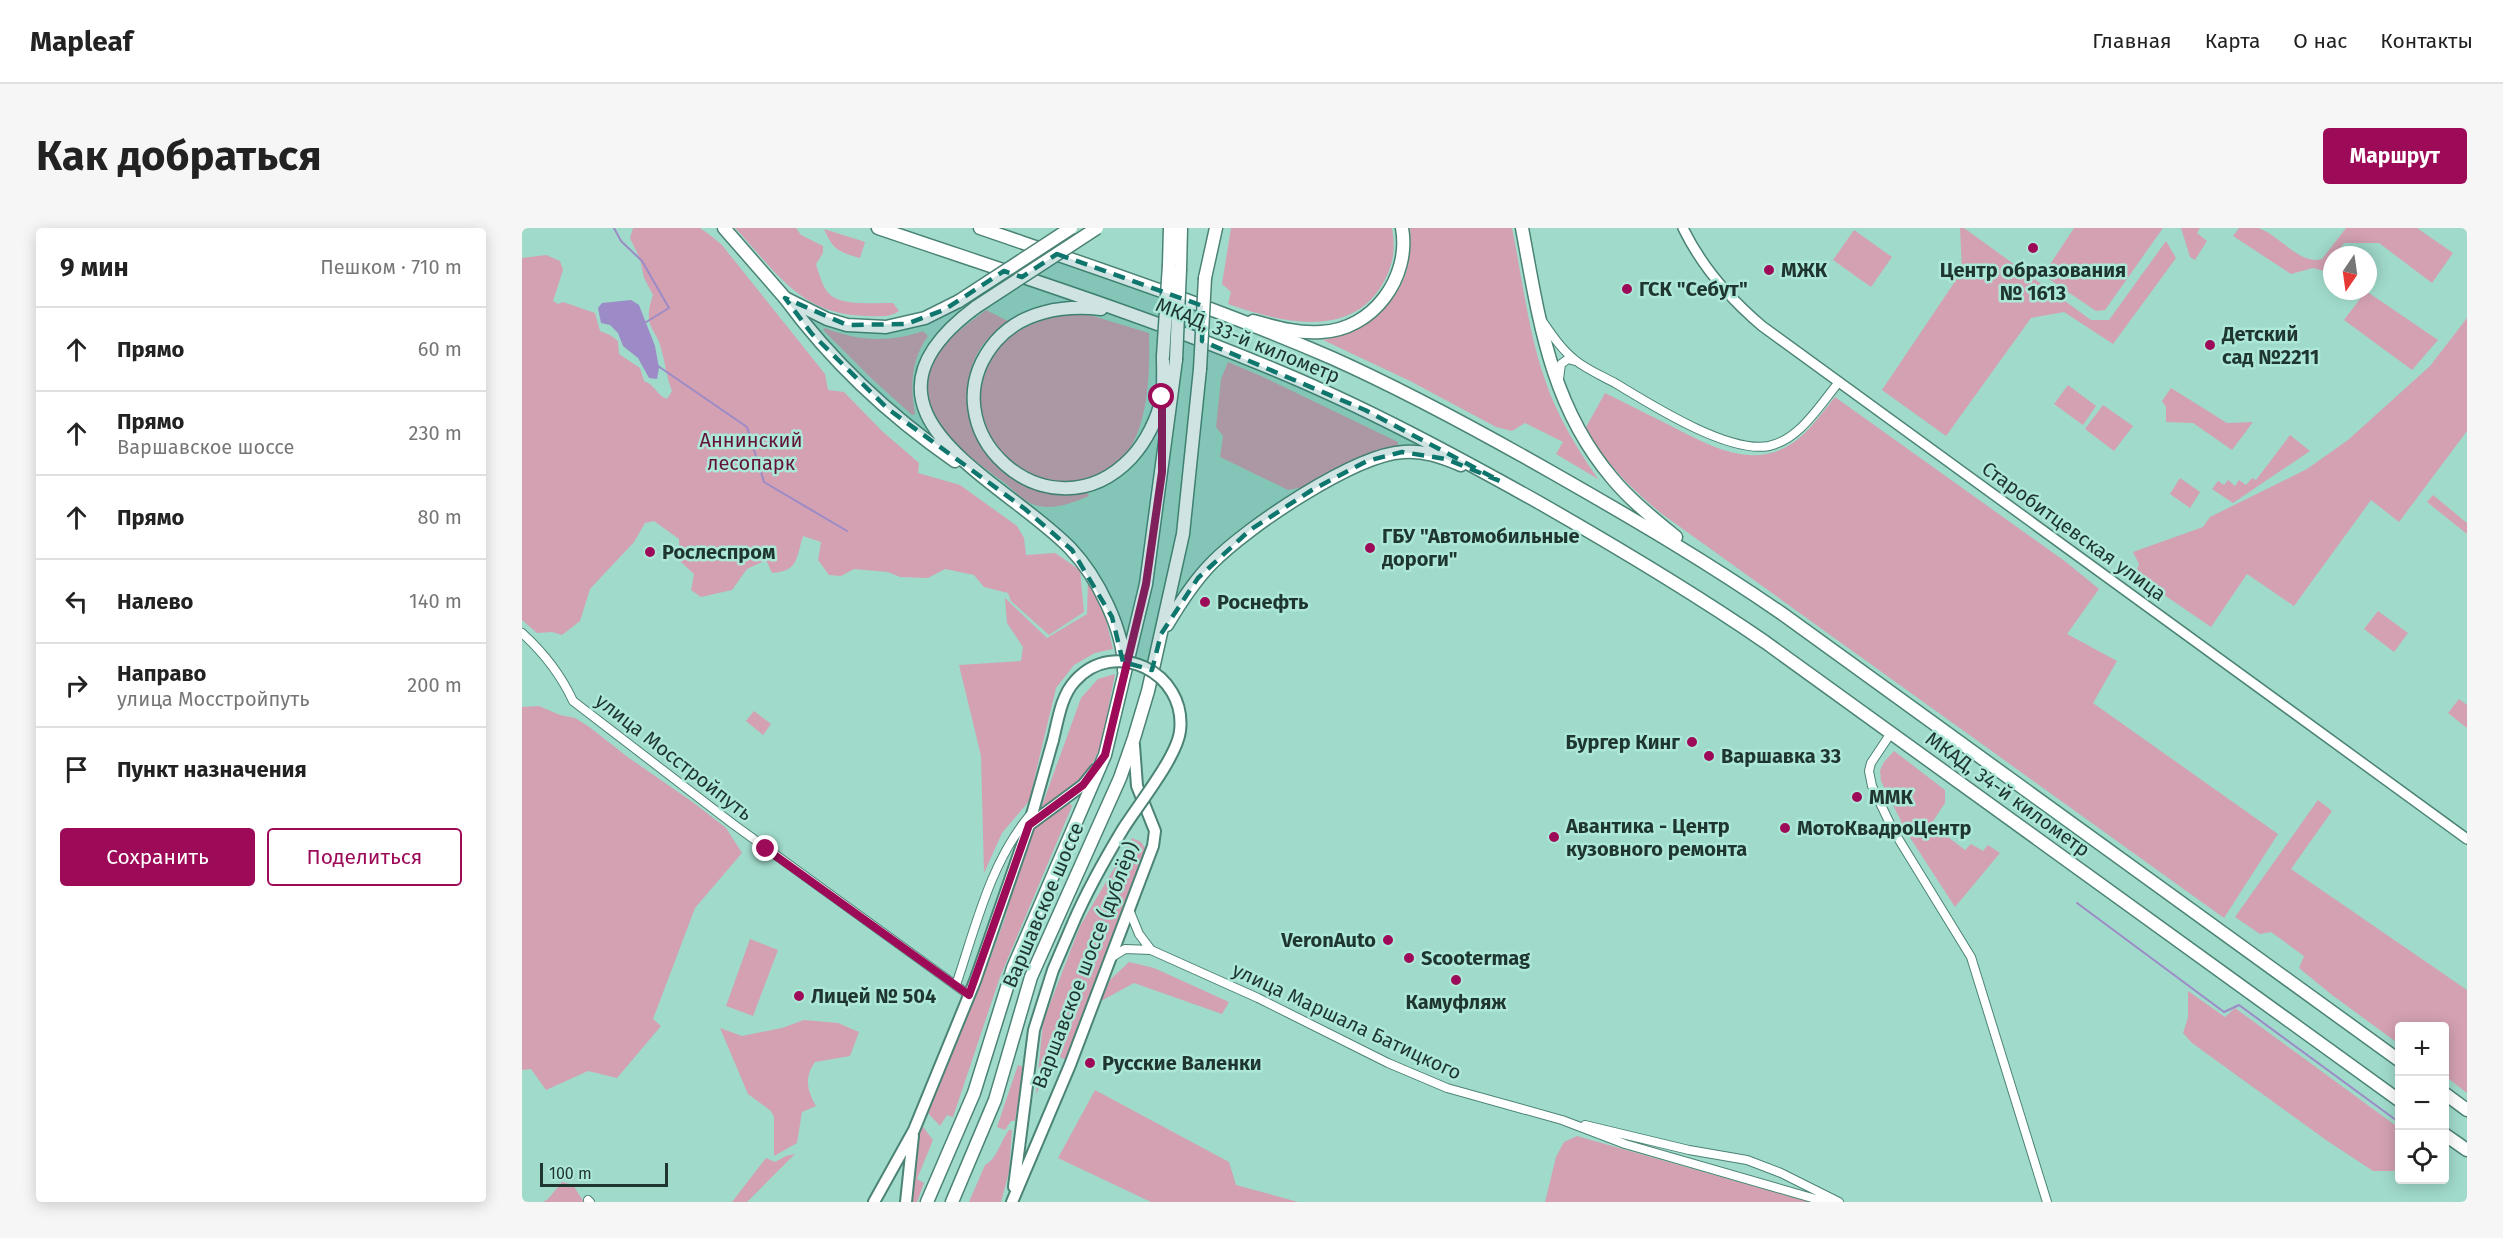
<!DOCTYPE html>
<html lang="ru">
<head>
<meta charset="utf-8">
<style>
	body { margin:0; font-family:"Fira Sans",sans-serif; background:#f6f6f6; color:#222 }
	.controls { position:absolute; right:18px; bottom:18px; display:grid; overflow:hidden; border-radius:6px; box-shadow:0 3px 15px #0003 }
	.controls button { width:54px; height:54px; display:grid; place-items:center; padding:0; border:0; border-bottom:2px solid #e0e0e0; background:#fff; color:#222; font:30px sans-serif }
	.compass { position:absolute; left:1801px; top:18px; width:54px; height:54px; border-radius:50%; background:#fff; box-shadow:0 3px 15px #0003; rotate:193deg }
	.scale { position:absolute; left:18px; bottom:15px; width:128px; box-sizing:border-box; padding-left:6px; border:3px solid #1e3530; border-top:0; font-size:16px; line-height:21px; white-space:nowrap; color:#1e3530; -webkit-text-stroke:4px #ade7d8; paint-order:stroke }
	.stop { position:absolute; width:18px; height:18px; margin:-14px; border:4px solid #9c0a58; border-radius:50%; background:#fff }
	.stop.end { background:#9c0a58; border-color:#fff; box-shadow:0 2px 6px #0008 }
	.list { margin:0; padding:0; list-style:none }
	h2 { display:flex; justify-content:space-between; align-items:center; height:78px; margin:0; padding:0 24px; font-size:26px }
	h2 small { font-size:20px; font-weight:400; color:#767676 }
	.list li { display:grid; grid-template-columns:39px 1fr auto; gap:18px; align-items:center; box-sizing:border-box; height:84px; padding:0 24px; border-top:2px solid #e0e0e0 }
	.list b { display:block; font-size:22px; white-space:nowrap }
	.list p { margin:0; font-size:20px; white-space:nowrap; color:#767676 }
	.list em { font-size:20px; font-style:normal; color:#767676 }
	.actions { display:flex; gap:12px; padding:18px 24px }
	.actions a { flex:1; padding:14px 0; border:2px solid #9c0a58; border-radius:6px; text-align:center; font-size:21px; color:#9c0a58 }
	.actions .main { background:#9c0a58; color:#fff }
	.icon { flex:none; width:33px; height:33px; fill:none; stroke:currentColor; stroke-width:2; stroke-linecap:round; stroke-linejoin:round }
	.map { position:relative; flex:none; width:1945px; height:974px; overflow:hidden; border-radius:6px }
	header { display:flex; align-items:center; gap:36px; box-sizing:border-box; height:84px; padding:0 30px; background:#fff; border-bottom:2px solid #e0e0e0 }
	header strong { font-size:28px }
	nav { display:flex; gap:33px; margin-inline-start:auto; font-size:21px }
	.intro { display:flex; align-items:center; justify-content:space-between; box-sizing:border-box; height:144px; padding:0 36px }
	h1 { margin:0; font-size:42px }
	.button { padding:15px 27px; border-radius:6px; background:#9c0a58; color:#fff; font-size:21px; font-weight:700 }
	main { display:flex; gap:36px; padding:0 36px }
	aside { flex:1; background:#fff; border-radius:6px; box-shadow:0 3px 15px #0003 }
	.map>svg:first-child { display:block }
</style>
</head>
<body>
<header>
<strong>Mapleaf</strong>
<nav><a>Главная</a><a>Карта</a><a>О нас</a><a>Контакты</a></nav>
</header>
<div class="intro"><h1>Как добраться</h1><a class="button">Маршрут</a></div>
<main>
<aside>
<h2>9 мин<small>Пешком · 710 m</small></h2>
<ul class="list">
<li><svg class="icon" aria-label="ahead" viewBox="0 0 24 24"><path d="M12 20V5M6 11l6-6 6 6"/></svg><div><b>Прямо</b></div><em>60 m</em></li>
<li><svg class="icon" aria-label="ahead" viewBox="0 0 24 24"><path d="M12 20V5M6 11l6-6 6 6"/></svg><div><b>Прямо</b><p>Варшавское шоссе</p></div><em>230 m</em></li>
<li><svg class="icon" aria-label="ahead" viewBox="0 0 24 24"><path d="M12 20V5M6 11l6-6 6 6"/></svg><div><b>Прямо</b></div><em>80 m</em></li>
<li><svg class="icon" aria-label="left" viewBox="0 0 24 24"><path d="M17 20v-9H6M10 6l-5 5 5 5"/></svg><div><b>Налево</b></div><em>140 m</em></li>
<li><svg class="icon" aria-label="right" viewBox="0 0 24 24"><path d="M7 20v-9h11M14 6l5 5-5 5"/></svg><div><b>Направо</b><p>улица Мосстройпуть</p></div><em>200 m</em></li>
<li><svg class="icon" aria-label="arrive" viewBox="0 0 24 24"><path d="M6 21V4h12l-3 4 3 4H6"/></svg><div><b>Пункт назначения</b></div></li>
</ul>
<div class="actions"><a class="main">Сохранить</a><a>Поделиться</a></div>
</aside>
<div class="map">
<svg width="1945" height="974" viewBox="0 0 1945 974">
	<rect width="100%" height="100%" fill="#a0dacb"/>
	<path fill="#d3a1b2" d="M111,0H178L188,7L200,17L303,146L306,162L322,164L360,203L397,235L396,245L438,257L495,298L502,310L504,327L533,325L558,342L562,384L527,407L489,373L486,365L462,359L452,347L423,341L406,350L378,349L366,344L332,341L319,348L307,347L296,332L299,314L281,308C274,330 277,343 250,345L244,332L225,341L210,362L179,369L169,362L172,346L158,333L157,311L132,293L123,295L112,314L68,361L58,393L40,407L30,404L15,405L0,392V30L24,27L38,33L41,42L31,73L36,76L41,74L73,85L78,103L88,107L96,113L97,126L118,140L122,153C134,157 134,167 145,171L150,163C144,148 143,132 138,117C136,109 130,103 128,96C125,86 128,76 131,67L122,50L118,31L108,10Z
		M213,0H274L279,7L301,18V25L294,36C296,43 300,56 304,62C315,80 353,74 371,75L377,83C368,90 357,88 346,88C278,88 255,44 213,0Z
		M709,0H870C874,22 871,38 860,57C826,113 756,93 706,76L709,64L700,56Z
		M888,0H990C1000,49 1006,102 1022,149C1034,186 1054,219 1076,251L1034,226L1041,214L1003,195L990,203L974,199L888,153L801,112C858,100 894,60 888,0Z
		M1438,0H1442L1569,92H1587L1644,13L1654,30L1591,116L1542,84L1509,90L1424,208L1360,162L1440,43Z
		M1552,0H1641L1583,82L1574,83L1521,47Z
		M1659,0H1678L1675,5L1685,13L1673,32L1668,29Z
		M1717,0C1723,0 1731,0 1736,0C1755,5 1778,38 1800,31L1824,0H1895L1931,25L1910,55L1857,15H1822L1813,27H1810V31L1802,43L1791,40L1769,46L1711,8Z
		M302,1L343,14L338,30C317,24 311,22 302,1Z
		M1332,2L1370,29L1349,59L1311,32Z
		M1844,63L1916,112L1890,142L1822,92Z
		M464,82L486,93C475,103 462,112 455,126C427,181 463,253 524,265C538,268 551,266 565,264L567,268C550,275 531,283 513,277C503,274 492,263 484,256C449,230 392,193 409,141C418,114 442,99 464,82Z
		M552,85L571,88L627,105C628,140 627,190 608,220C558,298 427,230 466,137C481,103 518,90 552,85Z
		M1945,90V203L1877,294L1849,272L1772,378L1725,346L1689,399L1613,347L1617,336L1611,324L1681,299L1688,289L1785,241L1826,212L1908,138Z
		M303,100C336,113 367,115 401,103L406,108C389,132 388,157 393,186L390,187L350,151L301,102Z
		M706,134L739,148L876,214V218L841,228L783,259L766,262L698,229L701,208L694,199L699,151Z
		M1546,157L1574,178L1561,197L1532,176Z
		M1649,160L1705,195L1731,194L1710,222L1671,195L1644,194V179L1640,173Z
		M1083,165C1105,176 1127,187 1149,198C1186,217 1229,242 1269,216C1287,205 1300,184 1313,169L1544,334L1577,361L1545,406L1595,433L1571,475L1756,606L1702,690L1140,286C1109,261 1084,235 1063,201Z
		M1581,177L1611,198L1592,223L1563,201Z
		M1768,207L1788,223L1711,275L1690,261L1696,253L1702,257L1706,252L1713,258L1717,252L1724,257L1730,250L1734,252Z
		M1658,250L1678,264L1668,280L1648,266Z
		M1911,267L1945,295V306L1905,274Z
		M566,350L584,392L591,421L573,425L552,437L534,460L507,573L480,605L462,645L459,528L437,437L499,433L501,419L485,395L483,370L525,410L565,386Z
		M1856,383L1886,405L1872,424L1842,401Z
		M593,446L579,518L565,546L518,583L559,470L576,451Z
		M1937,471L1945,477V500L1926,485Z
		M17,478L38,487L53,490L66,498L107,530L172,575L204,600L220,625L173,680L131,791L139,798L95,850L66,843L24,862L9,841L0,842V479Z
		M232,483L249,496L241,507L224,493Z
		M1372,523L1423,562V575L1409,596L1443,622L1449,616L1461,623L1466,617L1478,625L1433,679L1385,605L1359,553L1358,542L1362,534Z
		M1796,572L1810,583L1769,641L1945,762V865L1923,848L1922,798H1878L1877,816L1810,767L1777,740L1782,728L1749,704L1738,706L1713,689Z
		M546,574L550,578L478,749L431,889L425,887L418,898L405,884L456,763L482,693L509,600Z
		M610,610L619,614L625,623L546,833L536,828L531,836H528L514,866L521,794L558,698Z
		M228,711L256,722L231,788L204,778Z
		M607,734L632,740L707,774L700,786L612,755L579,773L588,752Z
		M1666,763L1703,789L1713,780L1877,900V940L1871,943H1851L1804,912L1670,815L1661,805L1666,790Z
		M282,792L316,795L337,804L328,828L293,834C282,850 285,862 294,878L280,884L275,915L252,928V889L249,883L226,866L198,800L220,808L260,800Z
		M496,837L502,839L493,893H489L483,902L475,899Z
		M573,862L707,934L714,957L776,974H629L536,930Z
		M398,895L411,912L395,951L402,955L395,974H389L395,903Z
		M487,902H490L487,944L479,974H447L463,937C475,931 479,912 487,902Z
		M1055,908L1287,974H1023L1034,929L1042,914Z
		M273,926L225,974H210L244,930L253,934L264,928Z
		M40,954L51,957L62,974H21L26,971Z"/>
	<path fill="#9c8bc6" d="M109,72L117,77L133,118L137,140L135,151L127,150L116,130L101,118L96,105L88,97L79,95L76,80L80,75Z"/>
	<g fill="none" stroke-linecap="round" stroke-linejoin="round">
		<path stroke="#9c8bc6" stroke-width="2" d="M92,0L99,13L120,33L147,80L121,96
			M136,138L225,199L242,254L325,303
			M1555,675L1702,784L1717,777L1878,895"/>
		<defs>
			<path id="minor" d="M1021,94C1030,107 1040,122 1053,132C1064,141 1080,148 1093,155C1128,176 1206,226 1247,218C1278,211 1297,178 1317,154
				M1037,151L1039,136L1046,131L1053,133
				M0,405C21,424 39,447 51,473L211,596L447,767
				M1369,505L1349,535L1347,543L1350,558L1371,602L1449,729L1525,974
				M608,684L617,706L629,722
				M590,729L603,721L629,722L736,770L866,835L925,860L1040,892L1103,916L1304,974
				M434,757C454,698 468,635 508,587
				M1063,897L1167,922L1225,932L1259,945L1317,974
				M66,972L68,974"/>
			<path id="tertiary" d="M1161,0C1180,39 1207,70 1240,98L1945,611"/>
			<path id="secondary" d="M507,597L561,557L573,542
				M492,959L512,802L531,742L552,693
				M352,974L392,902L453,753L507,597L531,512
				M384,974L391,908
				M490,974L548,837L631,618L633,603L615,558L612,517"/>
			<path id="primary" d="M683,50L694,0
				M263,70C310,134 368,188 433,233
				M454,79C312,184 480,250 548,320C575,348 603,403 602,443
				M731,93C753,99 776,106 799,104C851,102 889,49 880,0
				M645,397C658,375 672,353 690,335C725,299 832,227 881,224C901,222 920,229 939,237
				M405,974L452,865L491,740L583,527L624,356L654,132
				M430,974L473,872L509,749L598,550L612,510L626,463L661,306L678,141"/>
			<path id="trunk" d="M202,0L263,70L305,91L325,97L364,99L403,90L437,73
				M356,0C488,45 622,87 751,141C843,179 930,226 1016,274C1093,318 1169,363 1243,414L1878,873
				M458,0C577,41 695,80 810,130C886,164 959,204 1031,245C1110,290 1187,335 1262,387L1878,833
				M1000,0C1017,91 1028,177 1090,250C1108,272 1132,291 1154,309
				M647,37L648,0
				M658,41L659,0
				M579,81C542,77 500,83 474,113C400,200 527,316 609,230C624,214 636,190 640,169C642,156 641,141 641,128
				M1922,865L1945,882
				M1922,906L1945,922"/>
		</defs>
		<use href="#minor" stroke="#4b8375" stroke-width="10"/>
		<use href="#tertiary" stroke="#4b8375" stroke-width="12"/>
		<use href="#secondary" stroke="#4b8375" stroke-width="14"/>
		<use href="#primary" stroke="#4b8375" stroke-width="15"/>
		<use href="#trunk" stroke="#4b8375" stroke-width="15"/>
		<use href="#minor" stroke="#fff" stroke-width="8"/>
		<use href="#tertiary" stroke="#fff" stroke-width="9"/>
		<use href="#secondary" stroke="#fff" stroke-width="10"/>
		<use href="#primary" stroke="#fff" stroke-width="12"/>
		<use href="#trunk" stroke="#fff" stroke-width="12"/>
		<defs>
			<path id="secondary-bridge" d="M531,512C536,492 539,468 553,453C592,409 665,444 658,503C655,529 616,577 601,601C583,631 566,661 552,693"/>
			<path id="primary-bridge" d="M454,79L575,0
				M678,141L683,50"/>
			<path id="trunk-bridge" d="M437,73L549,0
				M641,128L647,37
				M654,132L658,41"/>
		</defs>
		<use href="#secondary-bridge" stroke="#4b8375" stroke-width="14" stroke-linecap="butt"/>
		<use href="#primary-bridge" stroke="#4b8375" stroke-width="15" stroke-linecap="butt"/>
		<use href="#trunk-bridge" stroke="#4b8375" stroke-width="15" stroke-linecap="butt"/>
		<use href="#secondary-bridge" stroke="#fff" stroke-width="10"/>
		<use href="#primary-bridge" stroke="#fff" stroke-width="12"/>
		<use href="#trunk-bridge" stroke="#fff" stroke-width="12"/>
	</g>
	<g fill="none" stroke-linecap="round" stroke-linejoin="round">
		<path stroke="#9c0a58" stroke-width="8" d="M244,621L447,767L507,597L561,557L583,527L624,356L640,244V169"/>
	</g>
	<path fill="#0f766e" fill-opacity="0.2" stroke="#0f766e" stroke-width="4.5" stroke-dasharray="12 8" stroke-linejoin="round" d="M535,26L681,78L680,113L843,182L978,253L924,231L880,224L845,233L790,262L728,302L676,350L639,406L630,442L601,434L590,389L550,322L503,281L366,181L290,106L263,70L325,97L384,96L422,82L482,43L500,49Z"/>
	<g fill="#9c0a58" stroke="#ade7d8" stroke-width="2">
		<circle cx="1511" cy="20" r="6"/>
		<circle cx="1247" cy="42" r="6"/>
		<circle cx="1105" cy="61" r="6"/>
		<circle cx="1688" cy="117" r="6"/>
		<circle cx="848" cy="320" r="6"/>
		<circle cx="128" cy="324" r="6"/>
		<circle cx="683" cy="374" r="6"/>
		<circle cx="1170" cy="514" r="6"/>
		<circle cx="1187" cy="528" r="6"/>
		<circle cx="1335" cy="569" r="6"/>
		<circle cx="1263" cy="600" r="6"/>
		<circle cx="1032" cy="609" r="6"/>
		<circle cx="866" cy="712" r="6"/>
		<circle cx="887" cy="730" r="6"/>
		<circle cx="934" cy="752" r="6"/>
		<circle cx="277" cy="768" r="6"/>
		<circle cx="568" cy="835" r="6"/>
	</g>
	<g text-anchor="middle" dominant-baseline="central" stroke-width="5" stroke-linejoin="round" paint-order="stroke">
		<g font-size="20" font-weight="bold" fill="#1e3530" stroke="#ade7d8" text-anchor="start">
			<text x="1259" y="42">МЖК</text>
			<text x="1511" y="42" text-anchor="middle">Центр образования<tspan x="1511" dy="23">№ 1613</tspan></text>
			<text x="1117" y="61">ГСК "Себут"</text>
			<text x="1700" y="106">Детский<tspan x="1700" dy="23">сад №2211</tspan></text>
			<text x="860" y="308">ГБУ "Автомобильные<tspan x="860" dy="23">дороги"</tspan></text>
			<text x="140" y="324">Рослеспром</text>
			<text x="695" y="374">Роснефть</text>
			<text x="1158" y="514" text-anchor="end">Бургер Кинг</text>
			<text x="1199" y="528">Варшавка 33</text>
			<text x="1347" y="569">ММК</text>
			<text x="1044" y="598">Авантика - Центр<tspan x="1044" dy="23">кузовного ремонта</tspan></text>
			<text x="1275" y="600">МотоКвадроЦентр</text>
			<text x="854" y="712" text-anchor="end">VeronAuto</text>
			<text x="899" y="730">Scootermag</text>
			<text x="289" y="768">Лицей № 504</text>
			<text x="934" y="774" text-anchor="middle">Камуфляж</text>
			<text x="580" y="835">Русские Валенки</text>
		</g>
		<g font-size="20" fill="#1e3530" stroke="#ade7d8">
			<text transform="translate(726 112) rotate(22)">МКАД, 33-й километр</text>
			<text transform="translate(1552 303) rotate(36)">Старобитцевская улица</text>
			<text transform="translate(152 529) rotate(38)">улица Мосстройпуть</text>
			<text transform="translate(1486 566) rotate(36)">МКАД, 34-й километр</text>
			<text transform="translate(521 677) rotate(-67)">Варшавское шоссе</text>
			<text transform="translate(563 737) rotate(-69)">Варшавское шоссе (дублёр)</text>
			<text transform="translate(825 793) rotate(25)">улица Маршала Батицкого</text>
		</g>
		<g font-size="20" fill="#631339" stroke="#ade7d8">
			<text x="229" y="212">Аннинский<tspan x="229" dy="23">лесопарк</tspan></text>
		</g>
	</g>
</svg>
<div class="controls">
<button>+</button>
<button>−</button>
<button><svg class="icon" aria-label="locate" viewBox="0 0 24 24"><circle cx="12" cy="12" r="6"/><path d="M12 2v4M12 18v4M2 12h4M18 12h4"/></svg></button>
</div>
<svg class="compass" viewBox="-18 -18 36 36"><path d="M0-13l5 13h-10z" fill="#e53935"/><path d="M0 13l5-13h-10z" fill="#767676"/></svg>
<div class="scale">100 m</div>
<div class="stop" style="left:640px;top:169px"></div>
<div class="stop end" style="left:244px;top:621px"></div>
</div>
</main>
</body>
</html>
